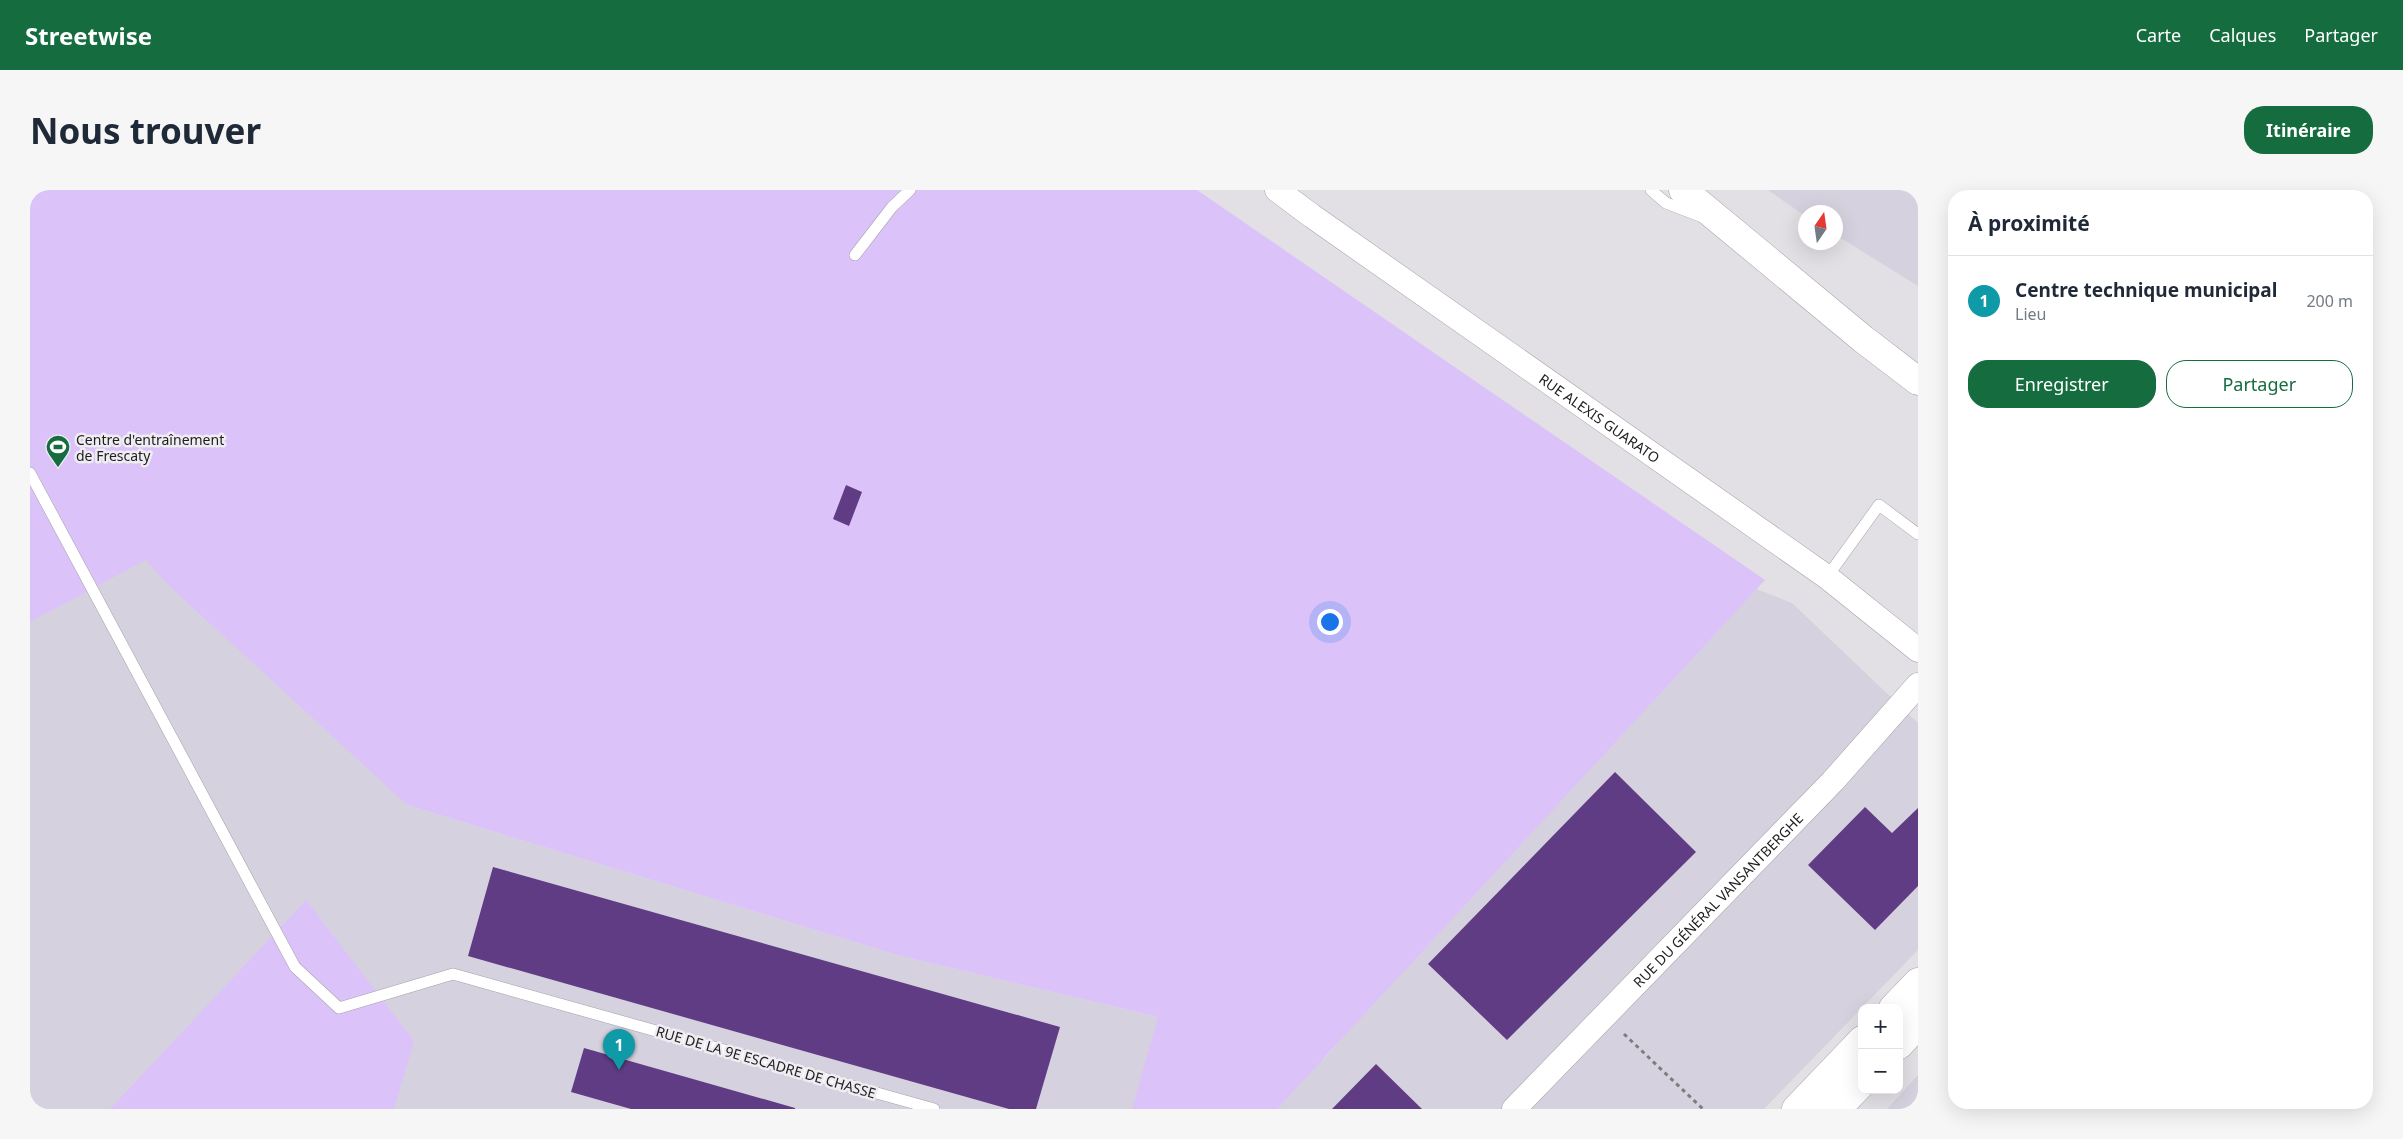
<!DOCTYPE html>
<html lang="fr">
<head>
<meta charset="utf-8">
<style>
	body { margin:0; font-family:"Noto Sans",sans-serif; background:#f6f6f7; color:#1f2937 }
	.controls { position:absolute; right:15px; bottom:15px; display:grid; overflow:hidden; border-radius:10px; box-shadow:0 5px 20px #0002 }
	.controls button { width:45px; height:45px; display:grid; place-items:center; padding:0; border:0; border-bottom:1px solid #e0e1e3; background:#fff; color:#1f2937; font:25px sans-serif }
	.compass { position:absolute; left:1768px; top:15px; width:45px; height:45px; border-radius:50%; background:#fff; box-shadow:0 5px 20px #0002; rotate:13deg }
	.you { position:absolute; left:1299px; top:431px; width:18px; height:18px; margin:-12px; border:4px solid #fff; border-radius:50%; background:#1a73e8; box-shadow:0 0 0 8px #1a73e833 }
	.badge { display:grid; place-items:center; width:32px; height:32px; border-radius:50%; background:#146c3f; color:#fff; font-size:16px; font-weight:700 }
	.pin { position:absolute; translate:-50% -41px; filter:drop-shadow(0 1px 2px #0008) }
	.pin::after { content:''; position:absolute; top:26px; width:18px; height:15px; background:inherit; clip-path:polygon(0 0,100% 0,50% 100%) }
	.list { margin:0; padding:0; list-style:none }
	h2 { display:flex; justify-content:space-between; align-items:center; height:65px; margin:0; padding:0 20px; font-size:21px }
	h2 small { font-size:16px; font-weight:400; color:#747a83 }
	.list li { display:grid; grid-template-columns:32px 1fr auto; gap:15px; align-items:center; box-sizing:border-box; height:90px; padding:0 20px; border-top:1px solid #e0e1e3 }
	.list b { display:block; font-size:19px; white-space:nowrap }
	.list p { margin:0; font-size:16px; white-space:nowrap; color:#747a83 }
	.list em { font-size:16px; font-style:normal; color:#747a83 }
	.actions { display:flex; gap:10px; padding:15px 20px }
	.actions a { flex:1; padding:11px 0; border:1px solid #146c3f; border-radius:20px; text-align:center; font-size:18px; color:#146c3f }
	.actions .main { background:#146c3f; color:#fff }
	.map { position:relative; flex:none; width:1888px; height:919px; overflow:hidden; border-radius:20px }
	header { display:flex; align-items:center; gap:30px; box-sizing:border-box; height:70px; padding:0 25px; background:#146c3f; color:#fff }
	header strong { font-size:24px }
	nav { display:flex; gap:28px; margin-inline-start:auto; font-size:18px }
	.intro { display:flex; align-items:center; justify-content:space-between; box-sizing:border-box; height:120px; padding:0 30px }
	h1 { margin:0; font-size:35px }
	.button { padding:12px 22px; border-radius:20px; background:#146c3f; color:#fff; font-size:18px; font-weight:700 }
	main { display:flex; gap:30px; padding:0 30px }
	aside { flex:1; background:#fff; border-radius:20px; box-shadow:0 5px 20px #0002 }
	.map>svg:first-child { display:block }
</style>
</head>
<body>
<header>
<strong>Streetwise</strong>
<nav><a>Carte</a><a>Calques</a><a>Partager</a></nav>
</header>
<div class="intro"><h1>Nous trouver</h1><a class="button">Itinéraire</a></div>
<main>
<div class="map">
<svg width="1888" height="919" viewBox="0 0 1888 919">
	<rect width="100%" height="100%" fill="#e2dfe5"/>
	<path fill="#d6d1de" d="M1738,0H1888V96L1806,45V22H1776L1775,26Z
		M0,177L377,615L452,638L867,765L1128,827L1293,870L1446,697L1672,378L1762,413L1888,533V760L1734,919H0Z
		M1888,885V919H1857Z"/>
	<path fill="#dbc3fa" d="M0,0H1167L1735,390L1247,919H1102L1128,827L867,765L377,615L137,394L116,370L0,432Z
		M276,710L384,851L364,919H80Z"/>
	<path fill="#603c84" d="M816,295L832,302L819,336L803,329Z
		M1585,582L1666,662L1477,850L1398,774Z
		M1835,617L1862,643L1888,618V696L1845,740L1778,675Z
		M463,677L1030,837L1006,919H979L438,766Z
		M554,858L765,918V919H601L541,902Z
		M1346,874L1392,919H1302Z"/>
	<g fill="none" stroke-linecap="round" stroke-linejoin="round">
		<defs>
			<path id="service" d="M1621,0L1636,13L1670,26
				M825,65L862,17L880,0
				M0,283L265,777L309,818L423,784L904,919
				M1797,387L1849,315L1888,344
				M1869,833L1888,814
				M1787,919L1832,872"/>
			<g id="minor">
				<path id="s1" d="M1247,0L1282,26L1797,387L1888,460"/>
				<path id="s2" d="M1484,919L1803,591L1888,495"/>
			</g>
			<path id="secondary" d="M1653,0L1833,149L1888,191
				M1863,818L1888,792
				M1869,855L1888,835
				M1766,919L1832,850
				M1807,919L1832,893"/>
		</defs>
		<use href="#service" stroke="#a4a2a7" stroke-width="12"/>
		<use href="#minor" stroke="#a4a2a7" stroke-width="25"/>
		<use href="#secondary" stroke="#a4a2a7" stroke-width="29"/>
		<path stroke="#7e7c80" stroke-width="3" stroke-dasharray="4 4" stroke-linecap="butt" d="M1594,844L1673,919"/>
		<use href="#service" stroke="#fff" stroke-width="11"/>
		<use href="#minor" stroke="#fff" stroke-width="24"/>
		<use href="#secondary" stroke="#fff" stroke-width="28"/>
	</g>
	<defs>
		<symbol id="stadium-pin" viewBox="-11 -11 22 30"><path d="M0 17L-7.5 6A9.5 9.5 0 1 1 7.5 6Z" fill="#146c3f" stroke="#efecf2"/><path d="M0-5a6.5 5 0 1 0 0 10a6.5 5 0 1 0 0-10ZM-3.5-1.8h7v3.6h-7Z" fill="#fff"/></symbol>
	</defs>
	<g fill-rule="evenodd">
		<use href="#stadium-pin" x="14" y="243" width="28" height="38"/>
	</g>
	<g text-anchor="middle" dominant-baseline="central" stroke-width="5" stroke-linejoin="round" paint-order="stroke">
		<g font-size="14" fill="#1e1d1f" stroke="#efecf2">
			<text stroke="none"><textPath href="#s1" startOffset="395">RUE ALEXIS GUARATO</textPath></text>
			<text stroke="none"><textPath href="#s2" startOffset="292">RUE DU GÉNÉRAL VANSANTBERGHE</textPath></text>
			<text transform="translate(736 872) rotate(16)">RUE DE LA 9E ESCADRE DE CHASSE</text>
		</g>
		<g font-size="14" fill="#1e1d1f" stroke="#efecf2" text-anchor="start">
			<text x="46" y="249">Centre d'entraînement<tspan x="46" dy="16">de Frescaty</tspan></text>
		</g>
	</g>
</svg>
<div class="controls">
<button>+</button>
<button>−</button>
</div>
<svg class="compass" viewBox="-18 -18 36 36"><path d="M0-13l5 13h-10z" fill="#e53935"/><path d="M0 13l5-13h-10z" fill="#747a83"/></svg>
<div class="you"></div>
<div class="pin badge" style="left:589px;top:880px;background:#0f9aa8">1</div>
</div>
<aside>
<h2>À proximité<small></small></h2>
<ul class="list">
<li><span class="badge" style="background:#0f9aa8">1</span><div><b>Centre technique municipal</b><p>Lieu</p></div><em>200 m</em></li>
</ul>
<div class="actions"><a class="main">Enregistrer</a><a>Partager</a></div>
</aside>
</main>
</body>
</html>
